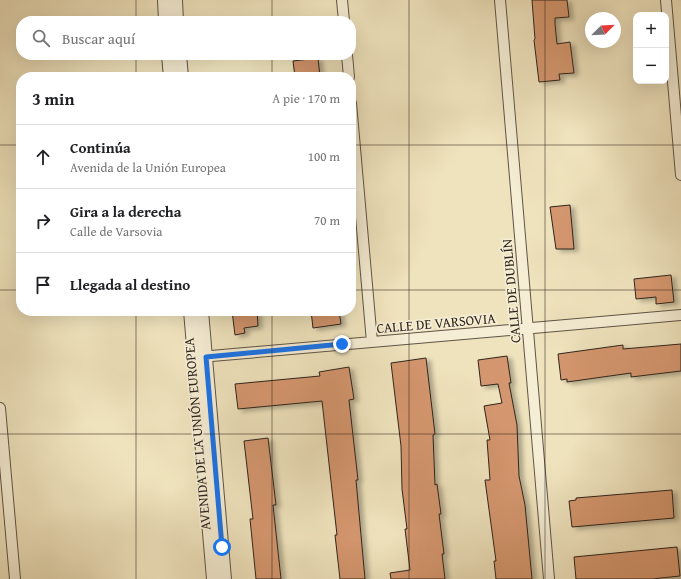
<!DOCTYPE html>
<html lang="es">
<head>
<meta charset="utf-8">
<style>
	body { margin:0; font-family:"Gentium Book Plus",serif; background:#f6f6f6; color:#202124 }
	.controls { position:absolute; right:12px; top:12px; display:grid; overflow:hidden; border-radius:8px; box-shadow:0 4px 16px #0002 }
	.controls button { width:36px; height:36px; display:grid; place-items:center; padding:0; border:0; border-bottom:1px solid #e0e0e0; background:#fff; color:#202124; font:20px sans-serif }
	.compass { position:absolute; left:585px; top:12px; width:36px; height:36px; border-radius:50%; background:#fff; box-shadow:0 4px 16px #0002; rotate:66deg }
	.stop { position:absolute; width:12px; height:12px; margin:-9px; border:3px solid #1a73e8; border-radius:50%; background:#fff }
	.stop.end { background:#1a73e8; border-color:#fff; box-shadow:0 1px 4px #0008 }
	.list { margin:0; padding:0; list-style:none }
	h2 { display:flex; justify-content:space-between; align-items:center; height:52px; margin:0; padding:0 16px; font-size:17px }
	h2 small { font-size:13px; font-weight:400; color:#757577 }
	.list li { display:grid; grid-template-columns:26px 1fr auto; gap:12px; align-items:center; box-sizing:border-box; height:64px; padding:0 16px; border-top:1px solid #e0e0e0 }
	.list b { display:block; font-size:15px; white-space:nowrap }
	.list p { margin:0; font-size:13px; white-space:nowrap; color:#757577 }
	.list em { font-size:13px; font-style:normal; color:#757577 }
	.icon { flex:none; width:22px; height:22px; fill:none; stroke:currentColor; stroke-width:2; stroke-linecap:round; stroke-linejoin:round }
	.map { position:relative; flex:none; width:681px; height:579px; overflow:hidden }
	.search { position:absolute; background:#fff; box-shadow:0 4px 16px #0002; left:16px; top:16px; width:340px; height:44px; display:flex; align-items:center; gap:10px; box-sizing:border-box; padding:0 14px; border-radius:16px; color:#757577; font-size:15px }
	.panel { position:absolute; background:#fff; box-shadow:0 4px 16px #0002; left:16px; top:72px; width:340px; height:244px; border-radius:16px }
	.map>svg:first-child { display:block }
</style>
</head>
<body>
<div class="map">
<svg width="681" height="579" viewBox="0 0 681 579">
	<defs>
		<filter id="shadow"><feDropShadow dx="4.5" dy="2.5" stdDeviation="2" flood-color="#0004"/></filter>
	</defs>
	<rect width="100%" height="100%" fill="#efe3bd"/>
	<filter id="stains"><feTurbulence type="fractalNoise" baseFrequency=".005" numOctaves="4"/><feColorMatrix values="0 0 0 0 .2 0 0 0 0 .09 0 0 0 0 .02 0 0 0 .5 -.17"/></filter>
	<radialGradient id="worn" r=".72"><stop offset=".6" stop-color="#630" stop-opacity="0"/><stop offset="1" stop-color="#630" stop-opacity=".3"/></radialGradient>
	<path fill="#d4966e" stroke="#2f251d" filter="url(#shadow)" d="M532,0H567L569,17L555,18V24L557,44L570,42L574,73L559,74L560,80L539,82L534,40L535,39Z
		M318,58L320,77H295L293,61Z
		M570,205L574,249H556L550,207Z
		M671,275L674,302L656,304V297L636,299L634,279Z
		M232,311H257L258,326L244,328L245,333L235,335Z
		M311,311H339L341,324L313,328Z
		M681,344V371L631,377V373L567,382V379L561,380L558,354L623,345V349Z
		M507,356L511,383H509L517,425L519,476L525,505L532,579H496L494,561H496L485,480H490L487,440H490L484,406L502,403L498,384L481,386L478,360Z
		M426,358L435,434L433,435L435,485L437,484L441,514H439L444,554H442L445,579H391L390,573L410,570L405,529H407L402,489L401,446L391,363Z
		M349,367L354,399L349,400L358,480H356L365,579H340L335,535H337L322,401L238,409L235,384L320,376L319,372Z
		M268,438L276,505H273L281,579H256L250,519H253L244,441Z
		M672,490L674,518L572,527L569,501L576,500V498Z
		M677,547L680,576L652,579H576L574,557Z"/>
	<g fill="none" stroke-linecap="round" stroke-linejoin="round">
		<defs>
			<path id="minor" d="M342,0L344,21
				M500,0L549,579
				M666,0L681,175
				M347,55L349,77
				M351,103L372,342
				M200,357L681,315
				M0,408L15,579"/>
			<path id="tertiary" d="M164,0L165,21
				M176,0L177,21
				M168,55L170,77
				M180,55L182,77
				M190,311L213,579
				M202,311L225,579"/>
		</defs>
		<use href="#minor" stroke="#5f5445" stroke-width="12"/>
		<use href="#tertiary" stroke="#5f5445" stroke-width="14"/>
		<use href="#minor" stroke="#f5edd4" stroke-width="10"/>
		<use href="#tertiary" stroke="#f5edd4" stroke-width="12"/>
	</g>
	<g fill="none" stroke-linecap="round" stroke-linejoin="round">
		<path stroke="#1a73e8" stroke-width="5" d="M222,547L206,357L342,344"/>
	</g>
	<path fill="none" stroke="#2f251d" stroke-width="1" stroke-opacity="0.55" d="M136,0V21M272,0V21M409,0V579M545,0V579M136,55V77M272,55V77M0,145H21M351,145H681M0,290H21M351,290H681M136,311V579M272,311V579M0,434H681"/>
	<g text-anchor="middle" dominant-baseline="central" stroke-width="3.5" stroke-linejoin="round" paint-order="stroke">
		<g font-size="14" fill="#2f251d" stroke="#f5edd4">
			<text transform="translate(511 291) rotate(-95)">CALLE DE DUBLÍN</text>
			<text transform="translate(436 323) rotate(-5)">CALLE DE VARSOVIA</text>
			<text transform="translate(197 434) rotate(-95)">AVENIDA DE LA UNIÓN EUROPEA</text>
		</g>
	</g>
	<rect width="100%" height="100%" filter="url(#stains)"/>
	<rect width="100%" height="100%" fill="url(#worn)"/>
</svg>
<div class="controls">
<button>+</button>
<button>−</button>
</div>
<svg class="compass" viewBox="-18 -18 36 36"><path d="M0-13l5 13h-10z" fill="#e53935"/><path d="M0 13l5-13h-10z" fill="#757577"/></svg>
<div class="stop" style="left:222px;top:547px"></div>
<div class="stop end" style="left:342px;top:344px"></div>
<div class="search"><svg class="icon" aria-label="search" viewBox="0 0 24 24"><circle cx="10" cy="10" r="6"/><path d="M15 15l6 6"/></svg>Buscar aquí</div>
<section class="panel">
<h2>3 min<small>A pie · 170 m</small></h2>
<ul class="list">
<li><svg class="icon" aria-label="ahead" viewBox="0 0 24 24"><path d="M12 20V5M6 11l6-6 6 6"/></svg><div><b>Continúa</b><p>Avenida de la Unión Europea</p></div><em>100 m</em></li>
<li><svg class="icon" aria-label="right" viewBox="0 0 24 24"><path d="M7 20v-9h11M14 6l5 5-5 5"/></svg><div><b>Gira a la derecha</b><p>Calle de Varsovia</p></div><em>70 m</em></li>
<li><svg class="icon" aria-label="arrive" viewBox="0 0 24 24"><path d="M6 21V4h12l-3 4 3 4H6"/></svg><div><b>Llegada al destino</b></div></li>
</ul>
</section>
</div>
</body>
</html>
